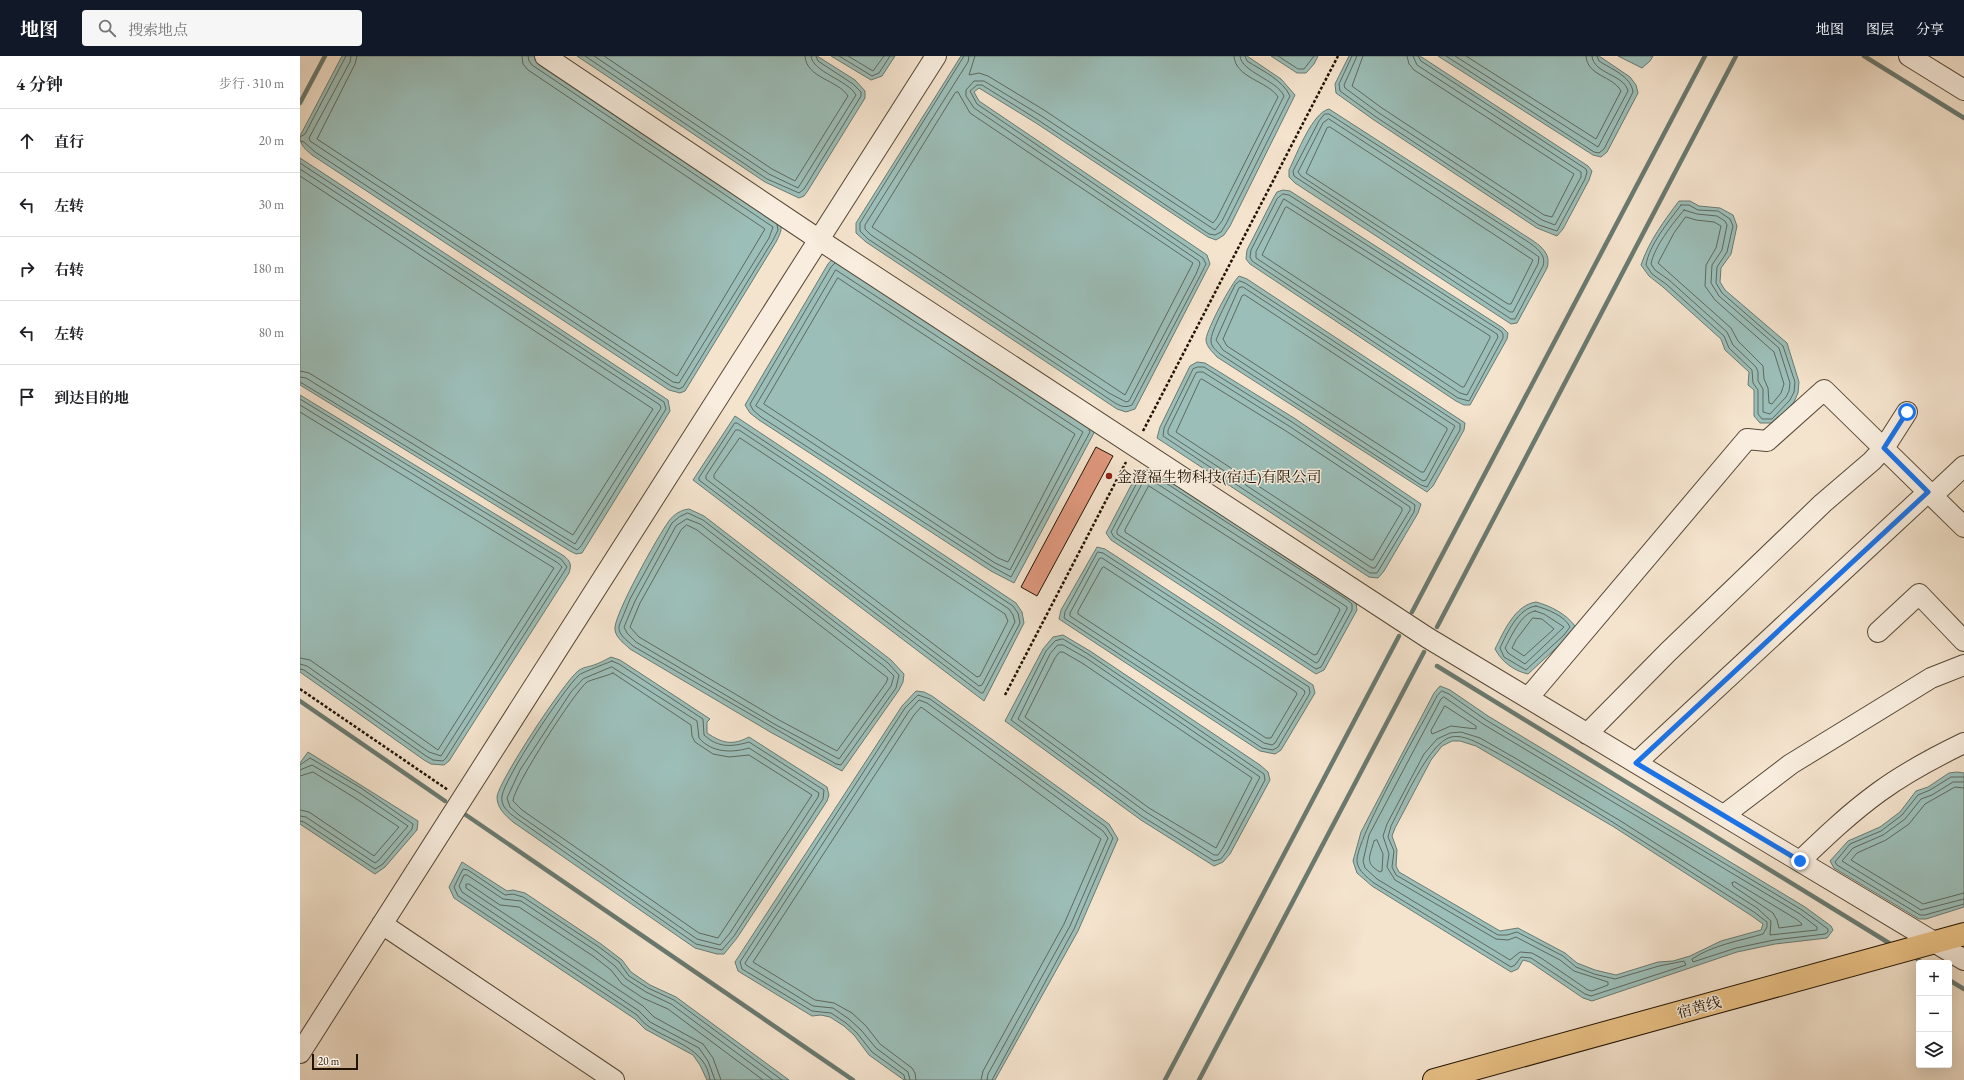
<!DOCTYPE html>
<html lang="zh">
<head>
<meta charset="utf-8">
<style>
	body { margin:0; font-family:"EB Garamond","Noto Serif SC",serif; background:#f6f6f6; color:#202124 }
	.controls { position:absolute; right:12px; bottom:12px; display:grid; overflow:hidden; border-radius:4px; box-shadow:0 4px 16px #0002 }
	.controls button { width:36px; height:36px; display:grid; place-items:center; padding:0; border:0; border-bottom:1px solid #e0e0e0; background:#fff; color:#202124; font:20px sans-serif }
	.scale { position:absolute; left:12px; bottom:10px; width:46px; box-sizing:border-box; padding-left:4px; border:2px solid #201303; border-top:0; font-size:11px; line-height:14px; white-space:nowrap; color:#201303; -webkit-text-stroke:3px #f8edde; paint-order:stroke }
	.stop { position:absolute; width:12px; height:12px; margin:-9px; border:3px solid #1a73e8; border-radius:50%; background:#fff }
	.stop.end { background:#1a73e8; border-color:#fff; box-shadow:0 1px 4px #0008 }
	.list { margin:0; padding:0; list-style:none }
	h2 { display:flex; justify-content:space-between; align-items:center; height:52px; margin:0; padding:0 16px; font-size:17px }
	h2 small { font-size:13px; font-weight:400; color:#757577 }
	.list li { display:grid; grid-template-columns:26px 1fr auto; gap:12px; align-items:center; box-sizing:border-box; height:64px; padding:0 16px; border-top:1px solid #e0e0e0 }
	.list b { display:block; font-size:15px; white-space:nowrap }
	.list em { font-size:13px; font-style:normal; color:#757577 }
	.icon { flex:none; width:22px; height:22px; fill:none; stroke:currentColor; stroke-width:2; stroke-linecap:round; stroke-linejoin:round }
	.map { position:relative; flex:none; width:1664px; height:1024px; overflow:hidden }
	header { display:flex; align-items:center; gap:24px; box-sizing:border-box; height:56px; padding:0 20px; background:#111827; color:#fff }
	header strong { font-size:19px }
	nav { display:flex; gap:22px; margin-inline-start:auto; font-size:14px }
	.search { width:280px; height:36px; background:#f6f6f6; display:flex; align-items:center; gap:10px; box-sizing:border-box; padding:0 14px; border-radius:4px; color:#757577; font-size:15px }
	main { display:flex }
	aside { flex:1; background:#fff }
	.map>svg:first-child { display:block }
</style>
</head>
<body>
<header>
<strong>地图</strong>
<div class="search"><svg class="icon" aria-label="search" viewBox="0 0 24 24"><circle cx="10" cy="10" r="6"/><path d="M15 15l6 6"/></svg>搜索地点</div>
<nav><a>地图</a><a>图层</a><a>分享</a></nav>
</header>
<main>
<aside>
<h2>4 分钟<small>步行 · 310 m</small></h2>
<ul class="list">
<li><svg class="icon" aria-label="ahead" viewBox="0 0 24 24"><path d="M12 20V5M6 11l6-6 6 6"/></svg><div><b>直行</b></div><em>20 m</em></li>
<li><svg class="icon" aria-label="left" viewBox="0 0 24 24"><path d="M17 20v-9H6M10 6l-5 5 5 5"/></svg><div><b>左转</b></div><em>30 m</em></li>
<li><svg class="icon" aria-label="right" viewBox="0 0 24 24"><path d="M7 20v-9h11M14 6l5 5-5 5"/></svg><div><b>右转</b></div><em>180 m</em></li>
<li><svg class="icon" aria-label="left" viewBox="0 0 24 24"><path d="M17 20v-9H6M10 6l-5 5 5 5"/></svg><div><b>左转</b></div><em>80 m</em></li>
<li><svg class="icon" aria-label="arrive" viewBox="0 0 24 24"><path d="M6 21V4h12l-3 4 3 4H6"/></svg><div><b>到达目的地</b></div></li>
</ul>
</aside>
<div class="map">
<svg width="1664" height="1024" viewBox="0 0 1664 1024">
	<rect width="100%" height="100%" fill="#f4e3cd"/>
	<filter id="stains"><feTurbulence type="fractalNoise" baseFrequency=".005" numOctaves="4"/><feColorMatrix values="0 0 0 0 .2 0 0 0 0 .09 0 0 0 0 .02 0 0 0 .5 -.17"/></filter>
	<radialGradient id="worn" r=".72"><stop offset=".6" stop-color="#630" stop-opacity="0"/><stop offset="1" stop-color="#630" stop-opacity=".3"/></radialGradient>
	<path fill="#9cbeb8" stroke="#6a7a70" fill-rule="evenodd" d="M42,0H235L477,162C484,171 481,176 476,186L385,335L380,337L369,334L12,99C5,93 0,89 0,80Z
		M277,0H517L555,24L565,35V42L507,136L504,140L499,142L465,126Z
		M531,0H595L582,20L571,24Z
		M661,0H947L981,23L995,39L930,170L924,179L916,184L908,181L736,67L679,32L674,36L679,45L907,199L910,208L835,353L826,356L817,353L566,186L556,177V167Z
		M971,0H1018L1014,8L1006,17H997Z
		M1049,0H1120L1288,110L1292,115L1289,124L1263,173L1257,180L1237,172L1074,64L1036,37L1035,28Z
		M1138,0H1299L1330,21L1336,29L1338,37L1307,96L1301,101L1293,99Z
		M1318,0H1353L1350,5L1342,12Z
		M1029,53L1218,175C1232,185 1253,193 1247,212L1217,267L1211,268L995,127L989,121V114C997,98 1012,57 1029,53Z
		M0,102L368,344L370,355L282,497L276,498L270,495L0,329Z
		M983,134L990,135L1203,272L1208,277L1207,283L1170,349H1164L1156,345L950,208L946,203L947,194L974,141L977,136Z
		M1379,145H1390L1399,150L1420,152L1433,159L1437,170L1431,198L1421,212L1420,226L1425,234L1487,287L1499,326L1498,337L1494,346L1474,367H1460L1454,360V334L1448,329L1449,316L1425,294L1421,283L1363,231L1349,220L1341,209C1349,185 1364,165 1379,145Z
		M534,201L796,373L714,527L691,515L459,364L450,357L445,349L528,208Z
		M939,220L947,223L1165,367L1164,374L1133,430L1127,436L917,301C913,296 906,291 906,283C908,271 931,228 939,220Z
		M897,306L905,307L994,362L1121,448L1118,457L1084,515L1078,522L1069,521L857,382L860,371L890,310Z
		M0,339L264,500C270,505 272,508 269,517L149,705L144,709L131,708L124,704L0,616Z
		M435,360L716,547L722,556L724,567L684,645L393,424Z
		M841,414H849L860,418L1048,540L1056,547L1057,554L1024,614L1016,618L811,484L806,477L836,420Z
		M389,453L404,460L591,604L604,618L603,626L599,634L542,715L472,677L330,593C325,588 316,582 315,574C312,562 359,478 369,465C374,458 381,454 389,453Z
		M797,491L805,493L1013,629L1015,637L981,694L975,698L960,695L759,563L761,554Z
		M1236,546C1251,550 1266,558 1275,570L1267,582L1228,618C1214,615 1202,606 1195,593C1204,575 1215,549 1236,546Z
		M763,579L790,595L960,709L968,716L970,724L930,798L923,806L914,810L841,764L705,665L743,593L753,581Z
		M311,601L320,604L410,663L407,666V677C422,687 432,690 449,681L527,731L529,739L527,745L437,882L424,898H417L395,892L213,766C205,759 197,752 197,741C198,726 264,626 278,615C283,611 288,611 294,609C300,607 305,604 311,601Z
		M1140,630L1150,634L1188,660L1505,851L1531,870L1533,874L1527,882L1475,888L1437,896L1292,945L1283,942L1230,906L1223,904L1218,913L1211,916L1072,830L1057,817L1053,805L1061,776L1134,637ZM1152,685H1160L1176,690L1314,771L1452,860L1463,868L1461,874L1421,885L1390,900L1373,905L1358,906L1316,919L1295,914L1277,907L1265,897L1218,872L1200,875L1099,816L1096,810L1097,794L1092,780L1095,772L1131,704L1142,690Z
		M616,635L624,636L632,640L809,768L818,783L778,875L695,1024H604L569,999L554,979L544,970L530,961L521,959L512,960L438,915L435,906L602,650Z
		M8,696L118,765L117,774L85,811L75,818L0,768V707Z
		M1657,716L1664,717V851L1626,863H1619L1534,812L1530,805L1548,785L1580,771L1600,756L1616,735L1628,731L1649,717Z
		M162,806L207,835L213,834L225,837L301,888L322,904L331,916L350,929L376,941L489,1024H407L400,1009L393,999L345,973L335,963L154,842L149,831Z"/>
	<g fill="none" stroke-linecap="round" stroke-linejoin="round">
		<path stroke="#5e685e" stroke-width="1" d="M51,0L50,6L9,82L10,85L373,326L379,327L469,182L473,171L232,9L229,5L228,0
			M57,0L55,8L17,83L377,320L465,173L228,14L223,8L222,0
			M285,0L467,123L499,137L504,133L561,40V36L553,28L518,5L516,0
			M294,0L469,118L498,132L556,39C548,24 512,16 511,0
			M304,0L472,113L495,125L548,40C538,24 506,22 505,0
			M539,0L572,20L579,17L590,0
			M548,0L573,15L584,0
			M664,0L560,167V175L568,183L806,341C814,346 822,354 832,349L900,220L906,208L903,202L677,48L670,35L677,29H682L738,64L909,178L915,179L921,176L926,168L990,40C983,24 961,14 947,5L945,0
			M669,0L668,6L565,169V173L571,179L809,337L826,346L829,345L896,218L900,208L899,205L674,52L666,40V34L674,25H684L740,59L915,174L922,165L984,40C977,24 941,16 940,0
			M675,0L669,19L679,17L688,20L744,54L913,167L917,162L978,41C968,25 935,22 934,0
			M978,0L998,13H1004L1014,0
			M1052,0L1039,28L1040,35L1076,61L1239,169L1257,175L1285,123L1287,116L1286,113L1121,5L1118,0
			M1057,0L1044,29L1045,32L1079,57L1242,164L1255,169L1281,121V116L1117,9L1113,0
			M1063,0L1052,30L1082,52L1244,159L1252,161L1274,118L1114,14L1109,8L1107,0
			M1146,0L1294,96L1299,97L1304,93L1333,36C1331,20 1311,13 1299,5L1297,0
			M1155,0L1298,91L1328,35C1324,18 1293,18 1292,0
			M1166,0L1296,83L1321,35C1313,20 1287,20 1286,0
			M658,36L670,57L893,207L825,339L572,171L655,37Z
			M1025,58H1029L1216,178C1227,186 1248,195 1243,210L1215,263H1211L994,120L993,115L1019,65Z
			M1029,63L1213,183L1239,201L1238,208L1213,256H1210L1001,120L998,116L1023,67Z
			M1030,71L1233,204L1211,248H1208L1006,117L1027,72Z
			M0,81L5,78L46,0
			M0,85L4,86L15,96L371,330L379,333L383,331L473,184L478,174L477,169
			M0,107L364,346L366,353L281,490L277,494L0,326
			M0,113L360,349L361,352L275,488L6,322L0,321
			M0,120L353,353L273,479L9,317L0,315
			M983,138L989,139L1201,275L1203,278V282L1169,345L1158,342L952,205L950,201L951,194L977,143Z
			M984,143L1197,278L1198,281L1167,339L1160,337L956,202V196Z
			M1381,149H1389L1398,154L1418,155L1430,163L1433,170L1427,196L1417,211L1416,227L1422,237L1483,290L1495,326L1494,336L1490,344L1472,363H1462L1458,358V334L1453,327L1452,314L1429,292L1424,280L1366,228L1352,218L1346,209C1349,189 1369,165 1381,149Z
			M987,151L1190,280V282L1164,331H1162L962,199L985,152Z
			M1384,154L1397,158L1417,160L1425,165L1427,169L1422,194L1412,209L1411,227L1419,240L1479,292L1490,327L1489,335L1486,341L1470,358L1463,356V333L1458,325V316L1456,311L1433,289L1427,276L1369,224L1355,214L1351,208C1354,191 1373,167 1384,154Z
			M1386,161L1396,164L1414,166L1421,170L1416,192L1406,209L1405,230L1415,244L1474,296L1484,328L1481,337L1472,348L1469,347L1468,332L1464,323L1463,310L1438,285L1431,272L1358,207L1374,177Z
			M535,207L531,211L450,348L453,354L461,361L693,511L711,521L790,376L789,374
			M536,214L783,376L710,514L695,507L456,350Z
			M538,222L775,378L708,506L698,502L464,348Z
			M940,225L945,227L1160,368V374L1127,431L1121,429L920,298C917,295 911,291 911,285C910,276 930,240 935,229Z
			M943,231L1155,370L1126,424L1123,425L923,294L916,284L939,232Z
			M945,239L1147,372V374L1124,416H1121L927,290L923,283L942,240Z
			M898,311H904L992,366L1115,449L1114,456L1077,517H1070L863,380L864,372L893,313Z
			M899,316H903L989,370L1110,451V454L1075,512H1072L868,378V374L896,317Z
			M902,323L986,375L1102,452V455L1073,504H1071L876,376L900,324Z
			M0,343L261,503L267,511L146,702L143,705L133,704L126,700L4,614L0,613
			M0,349L258,507L262,511L141,700L129,696L7,610L0,608
			M0,356L254,512L138,694L10,604L0,602
			M435,367H437L713,550L718,557L720,567L683,637H681L399,424V422Z
			M436,374H439L709,553L713,559L715,566L682,629L679,630L406,423V420Z
			M440,382L705,558L708,565L680,620L677,621L414,422V419Z
			M843,418H848L858,422L1046,543L1052,548V554L1021,611L1016,613L814,481L811,476L839,423Z
			M845,423L856,427L1047,551V553L1018,606L1016,607L817,478V475Z
			M849,430L1039,552L1040,554L1017,598L1014,599L825,476V474Z
			M388,457L403,464L588,607L599,619L596,632L541,709L536,708L333,590C327,584 318,579 319,570L330,543L372,467L379,461Z
			M387,463L400,468L585,611L594,620L591,630L539,703L476,669L336,586L327,577L324,571L335,545L376,470Z
			M387,469L397,474L588,622L586,627L537,695L479,664L339,581L330,571L340,547L381,474Z
			M798,496L803,497L1009,631L1010,637L978,691L973,694L962,692L764,562L765,556Z
			M802,502L1004,634L1005,637L975,687L972,689L964,687L770,560V557L799,503Z
			M804,511L996,636L997,638L971,682H966L778,558V555L802,512Z
			M1236,550C1247,553 1265,560 1270,571L1264,579L1226,614L1204,601L1200,592C1207,577 1218,552 1236,550Z
			M1235,555L1244,558L1264,571L1225,608L1208,597L1205,592C1211,581 1221,557 1235,555Z
			M1233,562L1242,563L1254,573L1224,600L1212,592L1216,584Z
			M763,583L788,598L964,718L965,724L927,795L921,803L914,805L843,761L711,664L746,595L755,585Z
			M758,589H763L786,602L960,721L923,792L918,799H914L846,756L718,663L750,598Z
			M760,596H763L782,607L952,722L916,792L849,752L725,661L755,602Z
			M312,605L319,608L403,663L404,679C418,692 432,691 449,686L524,734L523,743L434,880L422,894L396,888L216,762C209,757 200,750 202,740C205,721 263,634 279,619C281,617 307,607 312,605Z
			M312,611L397,665L399,682C412,697 432,697 449,692L519,737L518,741L430,877L420,889L397,883L219,759L210,751L207,742L220,714L271,636L283,623Z
			M313,617L391,669L392,680L395,686L413,698L429,701L449,699L512,739L418,882L399,877L222,754L213,745C213,731 275,635 287,626C290,624 307,620 313,617Z
			M1142,635L1149,638L1186,664L1502,854L1528,873V876L1525,878L1474,884L1436,892L1393,906L1392,903C1413,889 1439,885 1463,878L1467,871V866L1454,856C1390,816 1327,774 1262,735C1234,719 1207,701 1178,687C1170,683 1160,679 1151,681C1129,686 1102,749 1091,770L1088,781L1094,795L1092,811L1096,819L1198,879H1207L1217,876L1263,900L1276,911L1294,918L1315,923L1359,910L1384,905L1386,909L1291,940L1285,938L1231,902L1221,901L1215,909L1211,911L1074,827C1067,821 1059,816 1057,806C1055,783 1123,667 1137,640Z
			M1144,641L1183,668L1500,858L1517,871V874L1470,879L1471,865L1457,852L1319,764L1215,702L1180,682L1161,676L1150,677L1137,683L1124,698L1087,768L1083,780L1089,798L1087,811L1095,824L1196,883L1208,884L1216,881L1260,904L1274,915L1308,926V929L1292,935L1288,934L1241,902L1232,897L1220,896L1210,904L1077,823L1065,812L1063,805L1069,779L1141,643Z
			M1145,650L1176,670V673L1151,670L1132,678L1131,675Z
			M0,709L10,702L61,732L113,768L112,773L83,808L75,813L4,766L0,765
			M0,714L12,709L58,736L108,770L79,804L75,807L6,761L0,760
			M0,720L13,716L55,742L99,771L74,800L9,756L0,754
			M1664,721H1651L1630,734L1618,739L1602,759L1581,775L1550,788L1535,806L1537,809L1620,859H1625L1664,848
			M1664,726H1653L1632,739L1621,743L1605,763L1583,779L1553,792L1542,805L1621,854L1664,843
			M1664,732L1655,731L1625,748L1609,768L1586,784L1557,797L1551,804L1623,848L1664,837
			M1077,784L1083,798L1082,815L1080,816C1064,807 1070,800 1074,785Z
			M1435,826L1496,863L1501,867L1502,869L1479,872L1477,864L1473,857L1433,830L1432,827Z
			M410,1024C406,991 371,986 348,970C344,967 340,963 337,959L158,840L154,831L163,813L168,814L205,839L213,838L223,841L299,891L319,906L329,920L348,932L374,944L482,1024
			M415,1024L408,1005L399,992L350,966L339,955L162,836L159,830L164,819H167L203,843L221,845L296,895L315,910L326,923L346,936L371,948L473,1024
			M421,1024L413,1002L403,988L354,961L343,950L166,832V828H169L200,849L219,851L293,900L311,914L322,928L343,942L368,953L463,1024
			M605,1024L604,1019L572,996L557,977L546,967L531,957L512,955L442,913L440,906L605,652L618,639L630,643L806,771L813,782L774,873L692,1024
			M610,1024L608,1016L576,992L561,974L549,963L533,952L513,950L446,909L445,907L609,655L619,644L627,647L803,775L808,782L770,870L688,1018L687,1024
			M616,1024L615,1017L612,1012L580,988L566,970L552,957L534,947L515,944L453,906L614,659L621,651L801,783L764,868L683,1015L681,1024"/>
		<path stroke="#6a7a70" stroke-width="4.5" d="M1564,0L1664,62
			M0,47L25,0
			M1112,556L1405,0
			M1137,571L1436,0
			M1137,610L1589,887
			M0,645L145,745
			M166,759L553,1024
			M1618,904L1622,907
			M1649,924L1664,933
			M865,1024L1099,580
			M899,1024L1124,596"/>
	</g>
	<path fill="#e1997f" stroke="#201303" d="M796,391L813,400L737,540L721,531Z"/>
	<g fill="none" stroke-linecap="round" stroke-linejoin="round">
		<defs>
			<path id="minor" d="M245,0L518,183L1128,582L1664,904
				M1609,0L1664,34
				M1632,440L1664,410
				M1578,576L1619,538L1664,585
				M1228,642L1447,383L1467,385L1524,334L1664,471
				M1287,678L1368,596L1523,447L1572,405L1584,392L1607,356
				M1336,707L1628,436
				M1424,759L1491,708L1631,622L1664,609
				M1500,805C1525,781 1550,757 1579,736C1605,717 1635,701 1664,687
				M82,868L314,1024
				M0,997L636,0"/>
			<path id="major" d="M1134,1024L1664,878"/>
		</defs>
		<use href="#minor" stroke="#554736" stroke-width="22"/>
		<use href="#major" stroke="#201303" stroke-width="24"/>
		<path stroke="#201303" stroke-width="2.5" stroke-dasharray="3 2" stroke-linecap="butt" d="M843,375L1038,0
			M0,633L148,734
			M705,639L826,406"/>
		<use href="#minor" stroke="#f8edde" stroke-width="20"/>
		<use href="#major" stroke="#eac286" stroke-width="22"/>
	</g>
	<g fill="none" stroke-linecap="round" stroke-linejoin="round">
		<path stroke="#1a73e8" stroke-width="5" d="M1500,805L1336,707L1628,436L1584,392L1607,356"/>
	</g>
	<circle fill="#8f2418" stroke="#f8edde" stroke-width="1.5" cx="809" cy="420" r="4"/>
	<g text-anchor="middle" dominant-baseline="central" stroke-width="3" stroke-linejoin="round" paint-order="stroke">
		<g font-size="15" fill="#201303" stroke="#f8edde" text-anchor="start">
			<text x="817" y="420">金澄福生物科技(宿迁)有限公司</text>
		</g>
		<g font-size="15" fill="#201303" stroke="#f8edde">
			<text transform="translate(1399 951) rotate(-15)">宿黄线</text>
		</g>
	</g>
	<rect width="100%" height="100%" filter="url(#stains)"/>
	<rect width="100%" height="100%" fill="url(#worn)"/>
</svg>
<div class="controls">
<button>+</button>
<button>−</button>
<button><svg class="icon" aria-label="layers" viewBox="0 0 24 24"><path d="M12 4l9 5-9 5-9-5zM3 14l9 5 9-5"/></svg></button>
</div>
<div class="scale">20 m</div>
<div class="stop" style="left:1607px;top:356px"></div>
<div class="stop end" style="left:1500px;top:805px"></div>
</div>
</main>
</body>
</html>
